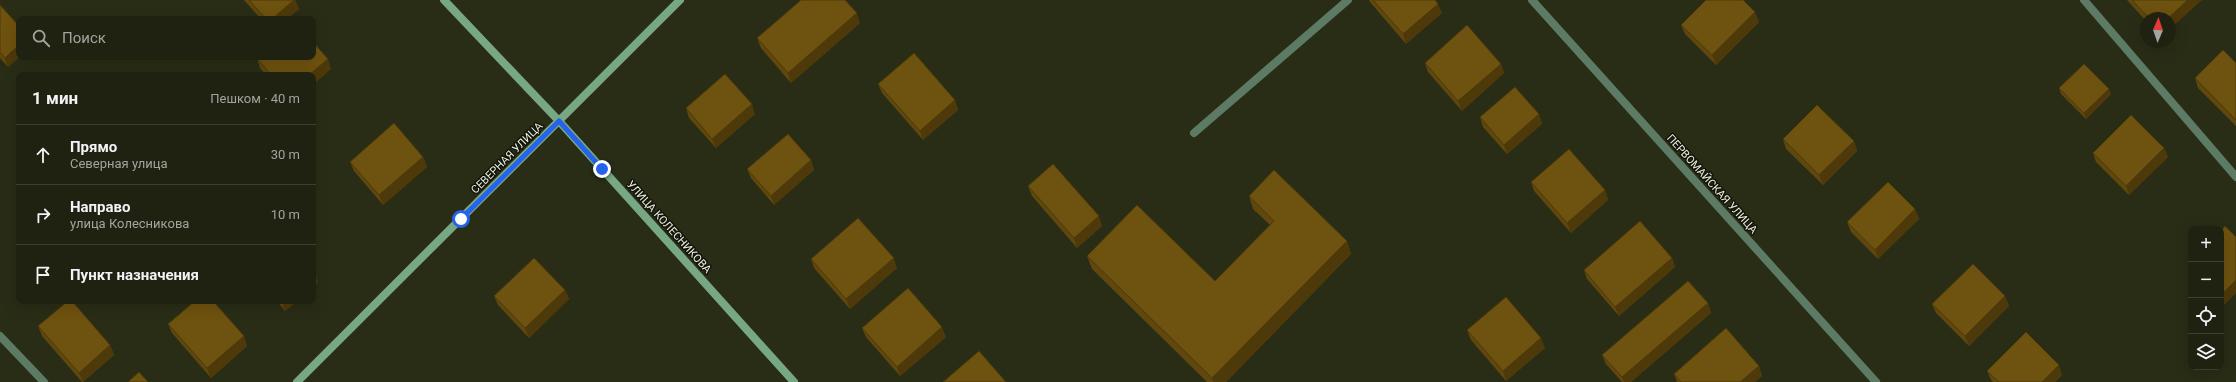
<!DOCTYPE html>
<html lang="ru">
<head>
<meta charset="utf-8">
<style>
	body { margin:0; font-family:Roboto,sans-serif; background:#2c2f1e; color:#f1f3f6 }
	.controls { position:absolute; right:12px; bottom:12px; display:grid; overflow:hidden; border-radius:8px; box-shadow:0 4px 16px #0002 }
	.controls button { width:36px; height:36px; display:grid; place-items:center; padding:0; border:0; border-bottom:1px solid #3c3f30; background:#1f2210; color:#f1f3f6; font:20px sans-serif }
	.compass { position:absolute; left:2140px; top:12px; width:36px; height:36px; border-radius:50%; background:#1f2210; box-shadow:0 4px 16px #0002; rotate:2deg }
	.stop { position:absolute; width:12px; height:12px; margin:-9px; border:3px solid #2563eb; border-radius:50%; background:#fff }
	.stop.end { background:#2563eb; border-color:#fff; box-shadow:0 1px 4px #0008 }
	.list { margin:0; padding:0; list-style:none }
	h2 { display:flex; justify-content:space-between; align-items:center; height:52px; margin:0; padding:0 16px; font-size:17px }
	h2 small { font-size:13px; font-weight:400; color:#a1a49f }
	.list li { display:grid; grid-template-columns:26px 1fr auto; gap:12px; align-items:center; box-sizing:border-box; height:60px; padding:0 16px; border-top:1px solid #3c3f30 }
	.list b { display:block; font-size:15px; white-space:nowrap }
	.list p { margin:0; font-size:13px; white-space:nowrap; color:#a1a49f }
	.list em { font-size:13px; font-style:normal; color:#a1a49f }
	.icon { flex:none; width:22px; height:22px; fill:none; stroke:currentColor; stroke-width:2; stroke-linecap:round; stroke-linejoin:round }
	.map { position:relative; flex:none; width:2236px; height:382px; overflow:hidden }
	.search { position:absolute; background:#1f2210; box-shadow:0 4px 16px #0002; left:16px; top:16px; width:300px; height:44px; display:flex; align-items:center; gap:10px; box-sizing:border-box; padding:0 14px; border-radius:8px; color:#a1a49f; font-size:15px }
	.panel { position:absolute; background:#1f2210; box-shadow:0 4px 16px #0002; left:16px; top:72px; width:300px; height:232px; border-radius:8px }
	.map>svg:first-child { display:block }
</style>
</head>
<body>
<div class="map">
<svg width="2236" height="382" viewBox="0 0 2236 382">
	<rect width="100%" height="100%" fill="#292d16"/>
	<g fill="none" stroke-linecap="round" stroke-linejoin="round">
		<path stroke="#5c7a64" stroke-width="8" d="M1194,133L1348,0"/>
		<path stroke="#5c7a64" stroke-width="8" d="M1532,0L1876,382
			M2084,0L2236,177
			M0,336L44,382"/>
		<path stroke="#77a783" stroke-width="8" d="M444,0L559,121L794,382
			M297,382L680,0"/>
	</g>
	<path fill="#5f470d" d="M244,0H295L299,9L287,19H261Z
		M1369,0H1435L1442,13L1406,44L1370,2Z
		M2127,0H2202L2170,18H2146V21Z
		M0,5L8,67L0,58Z
		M1759,22L1716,65L1685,34L1681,25Z
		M860,23L791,83L761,48L757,38Z
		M257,58L331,69L313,75H266L260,68Z
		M1425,63L1501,64L1504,73L1462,111L1428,72Z
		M2236,63V126L2198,88L2195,78Z
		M878,84L955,100L958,110L923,140L882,93Z
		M2059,88L2111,94L2086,119L2061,94Z
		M686,108L755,114L716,148L689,118Z
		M1539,114L1542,124L1507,154L1483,127L1480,117Z
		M1783,139L1854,141L1857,151L1823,185L1786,149Z
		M2164,148L2168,157L2129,195L2096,162L2093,153Z
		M423,157L427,167L383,205L354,171L350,162Z
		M811,160L814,170L774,205L751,178L747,169Z
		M1531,182L1605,190L1608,200L1571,233L1534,191Z
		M1028,186L1102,226L1077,248L1032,196Z
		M1249,196L1347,241L1351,254L1226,382H1207L1092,269L1087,256L1215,281L1270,225L1253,209Z
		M1915,209L1919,219L1878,259L1851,232L1847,222Z
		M2221,231L2225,304L2221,301Z
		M1672,258L1675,267L1619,316L1587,279L1584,270Z
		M811,259L897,268L850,309L814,268Z
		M565,290L569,299L529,338L498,305L494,296Z
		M2005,296L2009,306L1969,346L1936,313L1932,304Z
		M277,301H297L285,311Z
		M1708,303L1711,313L1631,382H1622L1606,364L1602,355Z
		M168,324L244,336L247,346L211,378L172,333Z
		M38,326L110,345L114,355L83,382H82L42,336Z
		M862,328L946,337L900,376L866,337Z
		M1467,330L1545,348L1506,381L1471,340Z
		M1759,366L1762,376L1755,382H1677L1674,374Z
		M1987,371L2062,375L2055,382H1993L1991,380Z"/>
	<path fill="#4d390a" d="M294,0H295L299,9L287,19H272Z
		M2188,0H2202L2170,29V18H2168Z
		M1438,4L1442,13L1406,44L1403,34Z
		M1755,12L1759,22L1716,65L1712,55Z
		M857,13L860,23L791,83L788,73Z
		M19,45V57H20L8,67L5,58Z
		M328,59L331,69L313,85V75H309Z
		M1501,64L1504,73L1462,111L1458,101Z
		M2109,89L2111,94L2086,119L2084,113Z
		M955,100L958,110L923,140L920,131Z
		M752,104L755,114L716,148L712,139Z
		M1539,114L1542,124L1507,154L1504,145Z
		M1854,141L1857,151L1823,185L1819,175Z
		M2164,148L2168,157L2129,195L2126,186Z
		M423,157L427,167L383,205L379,195Z
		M811,160L814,170L774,205L771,196Z
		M1605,190L1608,200L1571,233L1567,223Z
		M1915,209L1919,219L1878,259L1875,250Z
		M1099,216L1102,226L1077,248L1074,238Z
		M1347,241L1351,254L1226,382H1213L1212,378Z
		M894,258L897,268L850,309L846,299Z
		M1672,258L1675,267L1619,316L1615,307Z
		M315,273L318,282L313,287V274Z
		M2236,280V293L2225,304L2221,295Z
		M565,290L569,299L529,338L525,328Z
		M2005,296L2009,306L1969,346L1965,336Z
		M282,301H297L285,311Z
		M1708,303L1711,313L1631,382H1624L1622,377Z
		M942,327L946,337L900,376L897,367Z
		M244,336L247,346L211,378L207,368Z
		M1541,338L1545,348L1506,381L1503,371Z
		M110,345L114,355L83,382L79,373Z
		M2059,365L2062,375L2055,382H2042Z
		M1759,366L1762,376L1755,382H1740Z"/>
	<path fill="#6e520f" stroke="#4d390a" d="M249,0H294L272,19H266Z
		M801,0H845L857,13L788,73L757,38Z
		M1373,0H1435L1438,4L1403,34Z
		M1706,0H1743L1755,12L1712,55L1681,25Z
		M2132,0H2188L2168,18H2149Z
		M0,5L19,26V45L5,58L0,52Z
		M1467,25L1501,64L1458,101L1425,63Z
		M313,42L328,59L309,75H271L257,58L258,57H313Z
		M2223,50L2236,63V120L2195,78Z
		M914,53L955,100L920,131L878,84Z
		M2084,64L2109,89L2084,113L2059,88Z
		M725,74L752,104L712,139L686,108Z
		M1515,87L1539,114L1504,145L1480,117Z
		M1817,105L1854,141L1819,175L1783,139Z
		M2131,115L2164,148L2126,186L2093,153Z
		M394,123L423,157L379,195L350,162Z
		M788,134L811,160L771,196L747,169Z
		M1569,149L1605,190L1567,223L1531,182Z
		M1053,164L1099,216L1074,238L1028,186Z
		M1274,170L1347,241L1212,378L1087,256L1137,205L1215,281L1274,221L1249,196Z
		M1888,182L1915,209L1875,250L1847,222Z
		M858,218L894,258L846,299L811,259Z
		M1640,221L1672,258L1615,307L1584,270Z
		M2225,226L2236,237V280L2221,295V231Z
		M534,258L565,290L525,328L494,296Z
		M1973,264L2005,296L1965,336L1932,304Z
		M1688,281L1708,303L1622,377L1602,355Z
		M908,288L942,327L897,367L862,328Z
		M1506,297L1541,338L1503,371L1467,330Z
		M68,301H72L110,345L79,373L38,326Z
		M195,301H213L244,336L207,368L168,324Z
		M1726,328L1759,366L1740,382H1681L1674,374Z
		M2026,332L2059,365L2042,382H1999L1987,371Z
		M979,351L1006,382H943Z
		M139,372L148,382H128Z"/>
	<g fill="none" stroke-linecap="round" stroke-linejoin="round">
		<path stroke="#2563eb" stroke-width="5" d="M461,219L559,121L602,169"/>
	</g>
	<g text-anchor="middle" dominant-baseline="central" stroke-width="3" stroke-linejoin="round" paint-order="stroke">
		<g font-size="11" fill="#ebefe0" stroke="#12140a">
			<text transform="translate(507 158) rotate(-45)">СЕВЕРНАЯ УЛИЦА</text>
			<text transform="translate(1712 184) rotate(48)">ПЕРВОМАЙСКАЯ УЛИЦА</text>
			<text transform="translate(669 227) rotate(48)">УЛИЦА КОЛЕСНИКОВА</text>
		</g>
	</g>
</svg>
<div class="controls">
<button>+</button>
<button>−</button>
<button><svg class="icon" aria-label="locate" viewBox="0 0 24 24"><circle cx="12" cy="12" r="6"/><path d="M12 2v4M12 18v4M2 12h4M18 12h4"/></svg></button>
<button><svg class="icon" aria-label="layers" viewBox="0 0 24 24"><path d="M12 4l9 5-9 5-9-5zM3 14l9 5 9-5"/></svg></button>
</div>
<svg class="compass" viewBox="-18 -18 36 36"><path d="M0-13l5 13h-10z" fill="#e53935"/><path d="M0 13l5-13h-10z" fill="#a1a49f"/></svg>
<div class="stop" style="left:461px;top:219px"></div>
<div class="stop end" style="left:602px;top:169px"></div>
<div class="search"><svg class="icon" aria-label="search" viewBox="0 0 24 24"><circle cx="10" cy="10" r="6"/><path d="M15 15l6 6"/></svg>Поиск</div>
<section class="panel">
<h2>1 мин<small>Пешком · 40 m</small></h2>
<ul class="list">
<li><svg class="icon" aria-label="ahead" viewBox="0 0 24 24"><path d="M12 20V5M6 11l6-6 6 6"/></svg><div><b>Прямо</b><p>Северная улица</p></div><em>30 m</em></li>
<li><svg class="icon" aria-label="right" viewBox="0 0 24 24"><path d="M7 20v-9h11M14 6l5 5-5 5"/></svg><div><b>Направо</b><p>улица Колесникова</p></div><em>10 m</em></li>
<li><svg class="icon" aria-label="arrive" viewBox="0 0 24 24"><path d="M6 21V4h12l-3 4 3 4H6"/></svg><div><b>Пункт назначения</b></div></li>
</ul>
</section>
</div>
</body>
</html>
